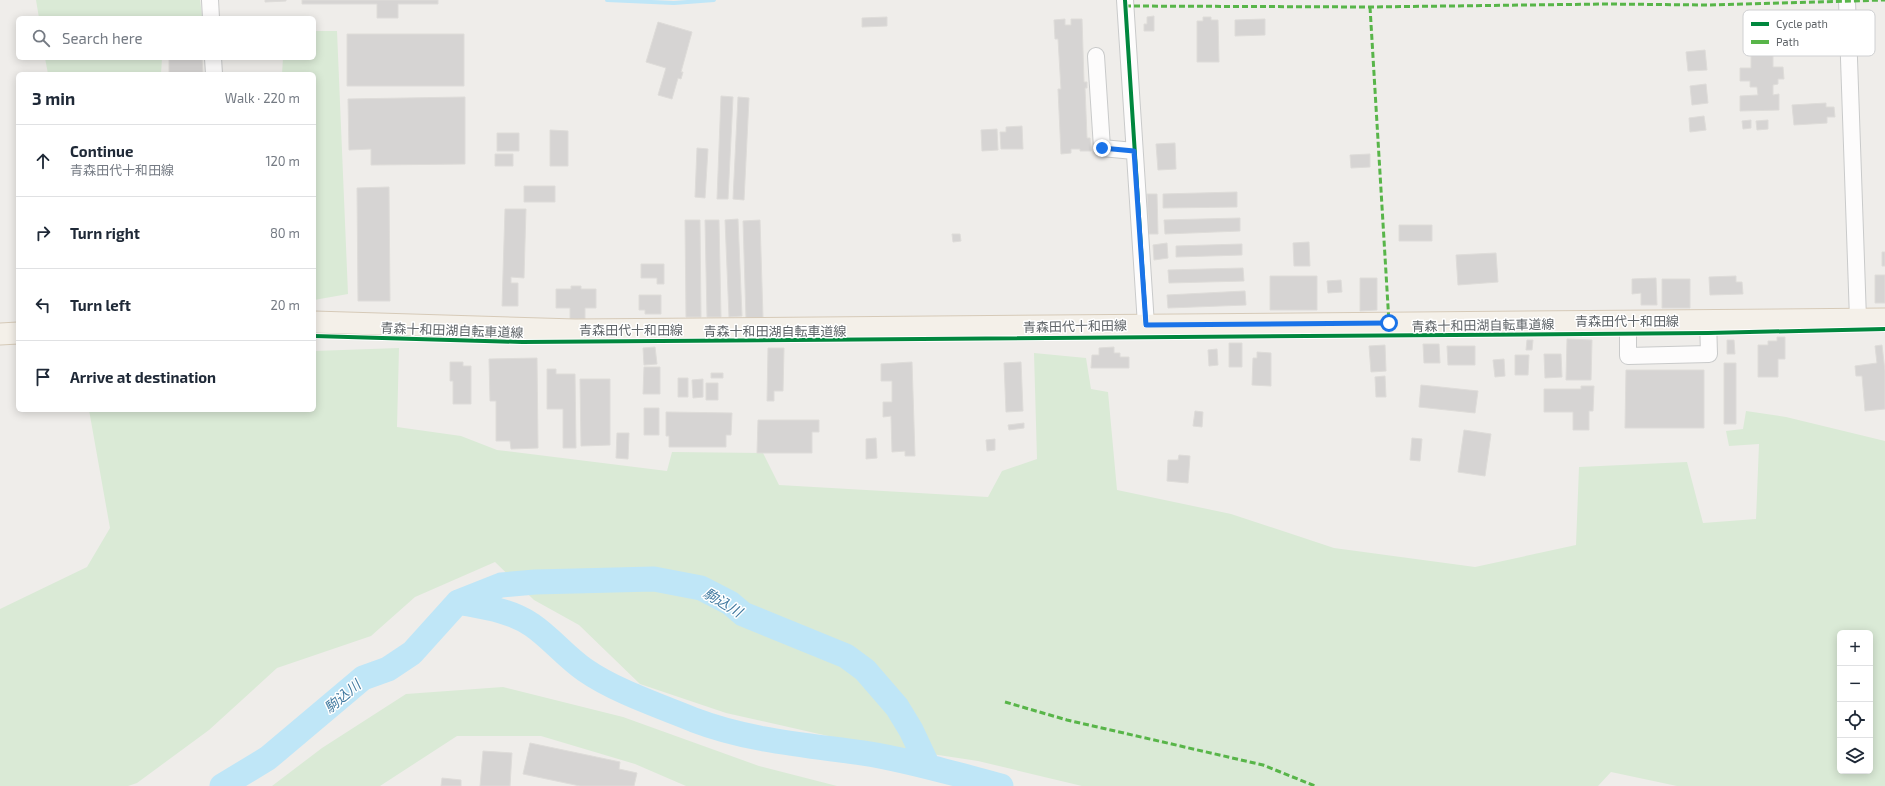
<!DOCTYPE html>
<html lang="en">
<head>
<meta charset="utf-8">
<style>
	body { margin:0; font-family:"Exo 2","Noto Sans JP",sans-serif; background:#f6f6f7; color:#1f2937 }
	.controls { position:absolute; right:12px; bottom:12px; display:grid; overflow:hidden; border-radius:6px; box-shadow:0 2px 10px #0003 }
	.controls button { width:36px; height:36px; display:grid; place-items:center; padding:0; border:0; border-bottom:1px solid #e0e1e3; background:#fff; color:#1f2937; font:20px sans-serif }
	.stop { position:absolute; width:12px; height:12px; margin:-9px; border:3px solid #1a73e8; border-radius:50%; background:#fff }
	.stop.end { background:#1a73e8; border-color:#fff; box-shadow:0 1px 4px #0008 }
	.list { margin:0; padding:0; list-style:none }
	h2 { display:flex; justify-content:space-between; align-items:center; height:52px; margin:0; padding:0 16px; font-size:17px }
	h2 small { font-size:13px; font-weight:400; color:#747a83 }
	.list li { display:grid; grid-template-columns:26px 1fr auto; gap:12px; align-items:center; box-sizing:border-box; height:72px; padding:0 16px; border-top:1px solid #e0e1e3 }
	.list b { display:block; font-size:15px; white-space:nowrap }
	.list p { margin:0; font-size:13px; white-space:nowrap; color:#747a83 }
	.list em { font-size:13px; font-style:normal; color:#747a83 }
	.icon { flex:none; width:22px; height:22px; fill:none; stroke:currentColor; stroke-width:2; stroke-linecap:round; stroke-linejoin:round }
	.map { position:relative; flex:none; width:1885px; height:786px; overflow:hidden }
	.search { position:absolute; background:#fff; box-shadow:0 2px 10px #0003; left:16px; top:16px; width:300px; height:44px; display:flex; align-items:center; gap:10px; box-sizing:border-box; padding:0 14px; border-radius:6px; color:#747a83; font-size:15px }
	.panel { position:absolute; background:#fff; box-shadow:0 2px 10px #0003; left:16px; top:72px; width:300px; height:340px; border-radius:6px }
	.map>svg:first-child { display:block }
</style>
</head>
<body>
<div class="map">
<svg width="1885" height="786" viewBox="0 0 1885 786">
	<rect width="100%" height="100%" fill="#efedea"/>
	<path fill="#daead6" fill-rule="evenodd" d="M36,0H200L202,16L186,18H39Z
		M314,31H337L348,294L314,300V74H282L283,58H314Z
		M45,58H162L161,74H48Z
		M399,348L397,427L461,436L497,450L667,471L672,452L763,453L779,485L988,497L1002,471L1037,459L1034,353L1086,358L1091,389L1108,392L1117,490L1231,514L1334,548L1475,567L1576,545L1579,467L1687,462L1703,523L1756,519L1759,444L1729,446L1726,431L1743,429L1746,411L1786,417L1885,441V786H1677L1611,772L1598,786H1082L978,761L859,743L726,713L640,684L579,625L534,600L495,562L415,597L371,636L277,668L209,730L137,783L128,786H0V609L87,567L110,528L89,410H314V351ZM1840,633H1870V771H1840Z
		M503,687L623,717L759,766L837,786H686L635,764L541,736H457L380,786H272L322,748L406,694Z"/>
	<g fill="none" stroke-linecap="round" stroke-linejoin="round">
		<path stroke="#bfe6f7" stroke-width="4" d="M607,0L674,3L714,0"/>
		<path stroke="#bfe6f7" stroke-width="25" d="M458,602C484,607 510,610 532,625C551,638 566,657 585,670C615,691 660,706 694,720C749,741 806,745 863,753C909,760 955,774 1001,786
			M222,786L268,758L363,678L388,669L412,653L458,602L501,585L535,582L654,579L701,588L730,603L743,614L846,656L865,670L897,707L911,730L928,766"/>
	</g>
	<path fill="#d6d4d3" stroke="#dedcd9" d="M265,0H286V1L265,2Z
		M302,0H438V4H398V18H377V4H302Z
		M1154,16V31H1144V24H1147V17Z
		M887,17V26L862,27V18Z
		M1203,17H1211V20H1218L1219,62H1197V21H1203Z
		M1065,19V25H1071V19H1082L1084,82H1087V88H1085L1087,138H1090L1091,151H1080V149H1071V153L1061,154L1058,89H1061L1058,39H1055L1054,20Z
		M1265,19V35L1235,36V20Z
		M658,22L692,32L681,72H683L681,79L678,78L672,99L658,95L666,68L646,62Z
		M347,34H464V86H347Z
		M1705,50L1707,70L1688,71L1686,52Z
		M1773,51V67H1783L1784,79H1778V84L1773,85V95L1779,94V110L1740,111V96L1758,95L1757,87H1750V81H1740V68H1751V52Z
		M169,58H202L203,74H169Z
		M1706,84L1708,103L1692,105L1690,86Z
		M721,96L733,97L728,199H717Z
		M465,97V164L371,165V149L349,150L348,99Z
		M738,97L749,98L744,200L733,199Z
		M1826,103V107H1834L1835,117H1827V123L1794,125L1792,105Z
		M1704,116L1706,130L1690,132L1689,118Z
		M1751,120V128L1743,129L1742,121Z
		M1768,120V129L1757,130L1756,121Z
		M1022,126L1023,149H1001L1000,132H1006V127Z
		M997,129L998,150L982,151L981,130Z
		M550,130L568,131V166H550Z
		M497,133H519V151H497Z
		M1175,143L1176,169L1158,170L1156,144Z
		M697,148L708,149L705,198L695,197Z
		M495,154H513V166H495Z
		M1370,154V167L1351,168L1350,155Z
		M524,186H555V202H524Z
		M389,187L390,301H358L357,188Z
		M1237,192V207L1163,208V194Z
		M1147,194H1157L1158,234H1149Z
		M505,209H526L524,278L511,277V283H518V306H502Z
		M1240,218V231L1165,234L1164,220Z
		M738,219L742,316L729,317L725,220Z
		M685,220H700L701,317H686Z
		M705,220H719L721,317H707Z
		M760,220L763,318L746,319L743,221Z
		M1399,225H1432V241H1399Z
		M952,234H960L961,241L953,242Z
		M1309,242L1310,266H1294L1293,243Z
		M1167,243L1168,258L1154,260L1153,245Z
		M1242,244V255L1176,257V246Z
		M1882,252H1885V266H1882Z
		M1496,253L1498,282L1458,285L1456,255Z
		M641,264H664V284H657V278H641Z
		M1243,268L1244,281L1169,283L1168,270Z
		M1875,275H1885V303H1875Z
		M1270,276H1317V310H1270Z
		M1736,276V282H1742L1743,294L1710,295L1709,277Z
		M1360,278H1377V310L1360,311Z
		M1656,278L1657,305H1641V293L1632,294V279Z
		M1662,279H1690V308H1662Z
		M1341,280L1342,292L1328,293L1327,281Z
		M571,286H581V289H596V308H585V319H570V308H556V289H571Z
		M1245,291L1246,305L1168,308L1167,295Z
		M639,295H661V314H645V310H639Z
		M1777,337H1785V359H1778V377H1758V345H1768V341H1777Z
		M1567,339L1592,340L1591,380H1566Z
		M1527,340H1533L1532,350H1526Z
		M1727,340H1734L1735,354H1727Z
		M1229,343H1242V367H1229Z
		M1423,344H1439L1440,363H1424Z
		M1385,345L1386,371L1371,372L1369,346Z
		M1882,345L1885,371V409L1865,411L1862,376H1856L1855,366L1877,363L1875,346Z
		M1447,346H1475V365H1448Z
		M655,347L657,364L644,365L643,348Z
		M1114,347V353H1120V357H1129V368H1091L1092,355H1099V348Z
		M768,348H784L783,391H774V401H767Z
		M1217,349L1218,365L1209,366L1208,350Z
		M1257,352L1271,353V386L1252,385L1253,358H1257Z
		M1544,354H1561L1562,377L1545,378Z
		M1515,355H1529L1528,375H1515Z
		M537,358L538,448L511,449L510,441H496V401H490L489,359Z
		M1504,359L1505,376L1495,377L1493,360Z
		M450,362H463V366H471V404H453V381H450Z
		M912,362L915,456H905V451L892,452L891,416L883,417V402H892V381H881V364Z
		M1021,362L1023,411L1006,412L1004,363Z
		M1724,363H1736V424H1724Z
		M644,367H660V394H643Z
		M547,369H556V374H575L576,448H563V409H547Z
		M1626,370H1704V428H1625Z
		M711,373H723V378H711Z
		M1385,376L1386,397H1376L1375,377Z
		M678,378H688V397H678Z
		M580,379H610V445L581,446Z
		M703,379V397L693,398L692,380Z
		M706,383H718V400H706Z
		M1421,385L1478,391L1475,413L1419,407Z
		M1581,386H1594L1593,411H1589V430H1573V412H1544V389H1581Z
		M644,408H659V435H644Z
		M1195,411L1203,412L1202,427L1193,426Z
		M666,412L732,413L731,435H726V447H669V436H666Z
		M758,420H819V432H812V453H757Z
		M1024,423V428L1009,430L1008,425Z
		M1464,430L1491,434L1485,476L1458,472Z
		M617,433H629L628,459L616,458Z
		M876,438L877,458L866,459V439Z
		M1412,438L1422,439L1420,461L1410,460Z
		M995,439V450L987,451L986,440Z
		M1179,455L1190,456L1188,483L1167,481L1168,460H1178Z
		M530,743L620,762L619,769L637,773L634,786H580L523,774Z
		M483,751L512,753L510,786H480Z
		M442,778L461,780V786H441Z"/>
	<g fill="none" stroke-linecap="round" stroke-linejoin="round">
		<defs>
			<path id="minor" d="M210,0L211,18
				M1125,0L1146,325
				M1847,1L1858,319
				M1096,56L1102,148L1134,151
				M213,58L214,74
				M1628,321V356L1709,354L1708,320"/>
			<path id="major" d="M314,322L575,330L1885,319
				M0,334L18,333"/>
		</defs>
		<use href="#minor" stroke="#c9caca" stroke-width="18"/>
		<use href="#major" stroke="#d6cab8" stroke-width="23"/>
		<use href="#minor" stroke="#fdfcfc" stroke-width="16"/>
		<use href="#major" stroke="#f4f0e9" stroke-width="21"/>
		<path stroke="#58b549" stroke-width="3" stroke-dasharray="6 3" stroke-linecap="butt" d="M1125,6L1370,7L1605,4L1710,5L1885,0
			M1370,7L1389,323
			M1005,702L1067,720L1263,765L1315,786"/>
		<defs>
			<path id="cycleway" d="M1125,0L1146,325
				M314,336L522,342L1708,333L1885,329"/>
		</defs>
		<use href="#cycleway" stroke="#fff" stroke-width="6"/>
		<use href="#cycleway" stroke="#00873e" stroke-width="4"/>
	</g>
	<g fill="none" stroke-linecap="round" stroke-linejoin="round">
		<path stroke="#1a73e8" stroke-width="5" d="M1102,148L1134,151L1146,325L1389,323"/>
	</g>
	<g text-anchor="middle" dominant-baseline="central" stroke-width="3" stroke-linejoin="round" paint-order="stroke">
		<g font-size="13" fill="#5f6468" stroke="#fff">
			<text x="1627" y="321">青森田代十和田線</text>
			<text transform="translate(1483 325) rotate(-1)">青森十和田湖自転車道線</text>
			<text transform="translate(1075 326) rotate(-1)">青森田代十和田線</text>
			<text transform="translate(452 330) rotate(2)">青森十和田湖自転車道線</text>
			<text x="631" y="330">青森田代十和田線</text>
			<text x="775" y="331">青森十和田湖自転車道線</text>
		</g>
		<g font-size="14" font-style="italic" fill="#40799f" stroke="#fff">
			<text transform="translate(723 602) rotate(31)">駒込川</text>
			<text transform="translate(342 696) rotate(-40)">駒込川</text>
		</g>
	</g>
	<rect x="1743" y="10" width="132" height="46" rx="6" fill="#fff" stroke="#cfd0d2" stroke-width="1"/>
	<rect x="1751" y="22" width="18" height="4" fill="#00873e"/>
	<rect x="1751" y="40" width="18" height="4" fill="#58b549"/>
	<g font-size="11" fill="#5f6468">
		<text x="1776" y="28">Cycle path</text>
		<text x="1776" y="46">Path</text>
	</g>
</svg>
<div class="controls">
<button>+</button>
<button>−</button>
<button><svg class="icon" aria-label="locate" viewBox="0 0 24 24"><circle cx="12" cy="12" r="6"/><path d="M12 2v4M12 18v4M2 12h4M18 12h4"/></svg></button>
<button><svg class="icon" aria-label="layers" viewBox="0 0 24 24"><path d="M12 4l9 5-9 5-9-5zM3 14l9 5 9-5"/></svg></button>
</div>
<div class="stop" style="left:1389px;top:323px"></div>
<div class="stop end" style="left:1102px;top:148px"></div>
<div class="search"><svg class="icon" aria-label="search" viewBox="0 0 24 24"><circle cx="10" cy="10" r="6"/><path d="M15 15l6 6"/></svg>Search here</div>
<section class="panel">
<h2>3 min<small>Walk · 220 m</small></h2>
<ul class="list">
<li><svg class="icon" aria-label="ahead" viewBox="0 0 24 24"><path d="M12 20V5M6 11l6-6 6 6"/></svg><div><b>Continue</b><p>青森田代十和田線</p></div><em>120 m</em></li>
<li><svg class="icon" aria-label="right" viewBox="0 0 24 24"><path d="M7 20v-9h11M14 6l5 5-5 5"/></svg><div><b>Turn right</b></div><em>80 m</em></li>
<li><svg class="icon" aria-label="left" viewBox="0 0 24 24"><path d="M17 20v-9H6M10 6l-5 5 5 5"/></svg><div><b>Turn left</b></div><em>20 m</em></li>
<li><svg class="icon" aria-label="arrive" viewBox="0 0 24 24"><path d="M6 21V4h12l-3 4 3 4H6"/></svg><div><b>Arrive at destination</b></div></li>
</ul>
</section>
</div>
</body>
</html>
